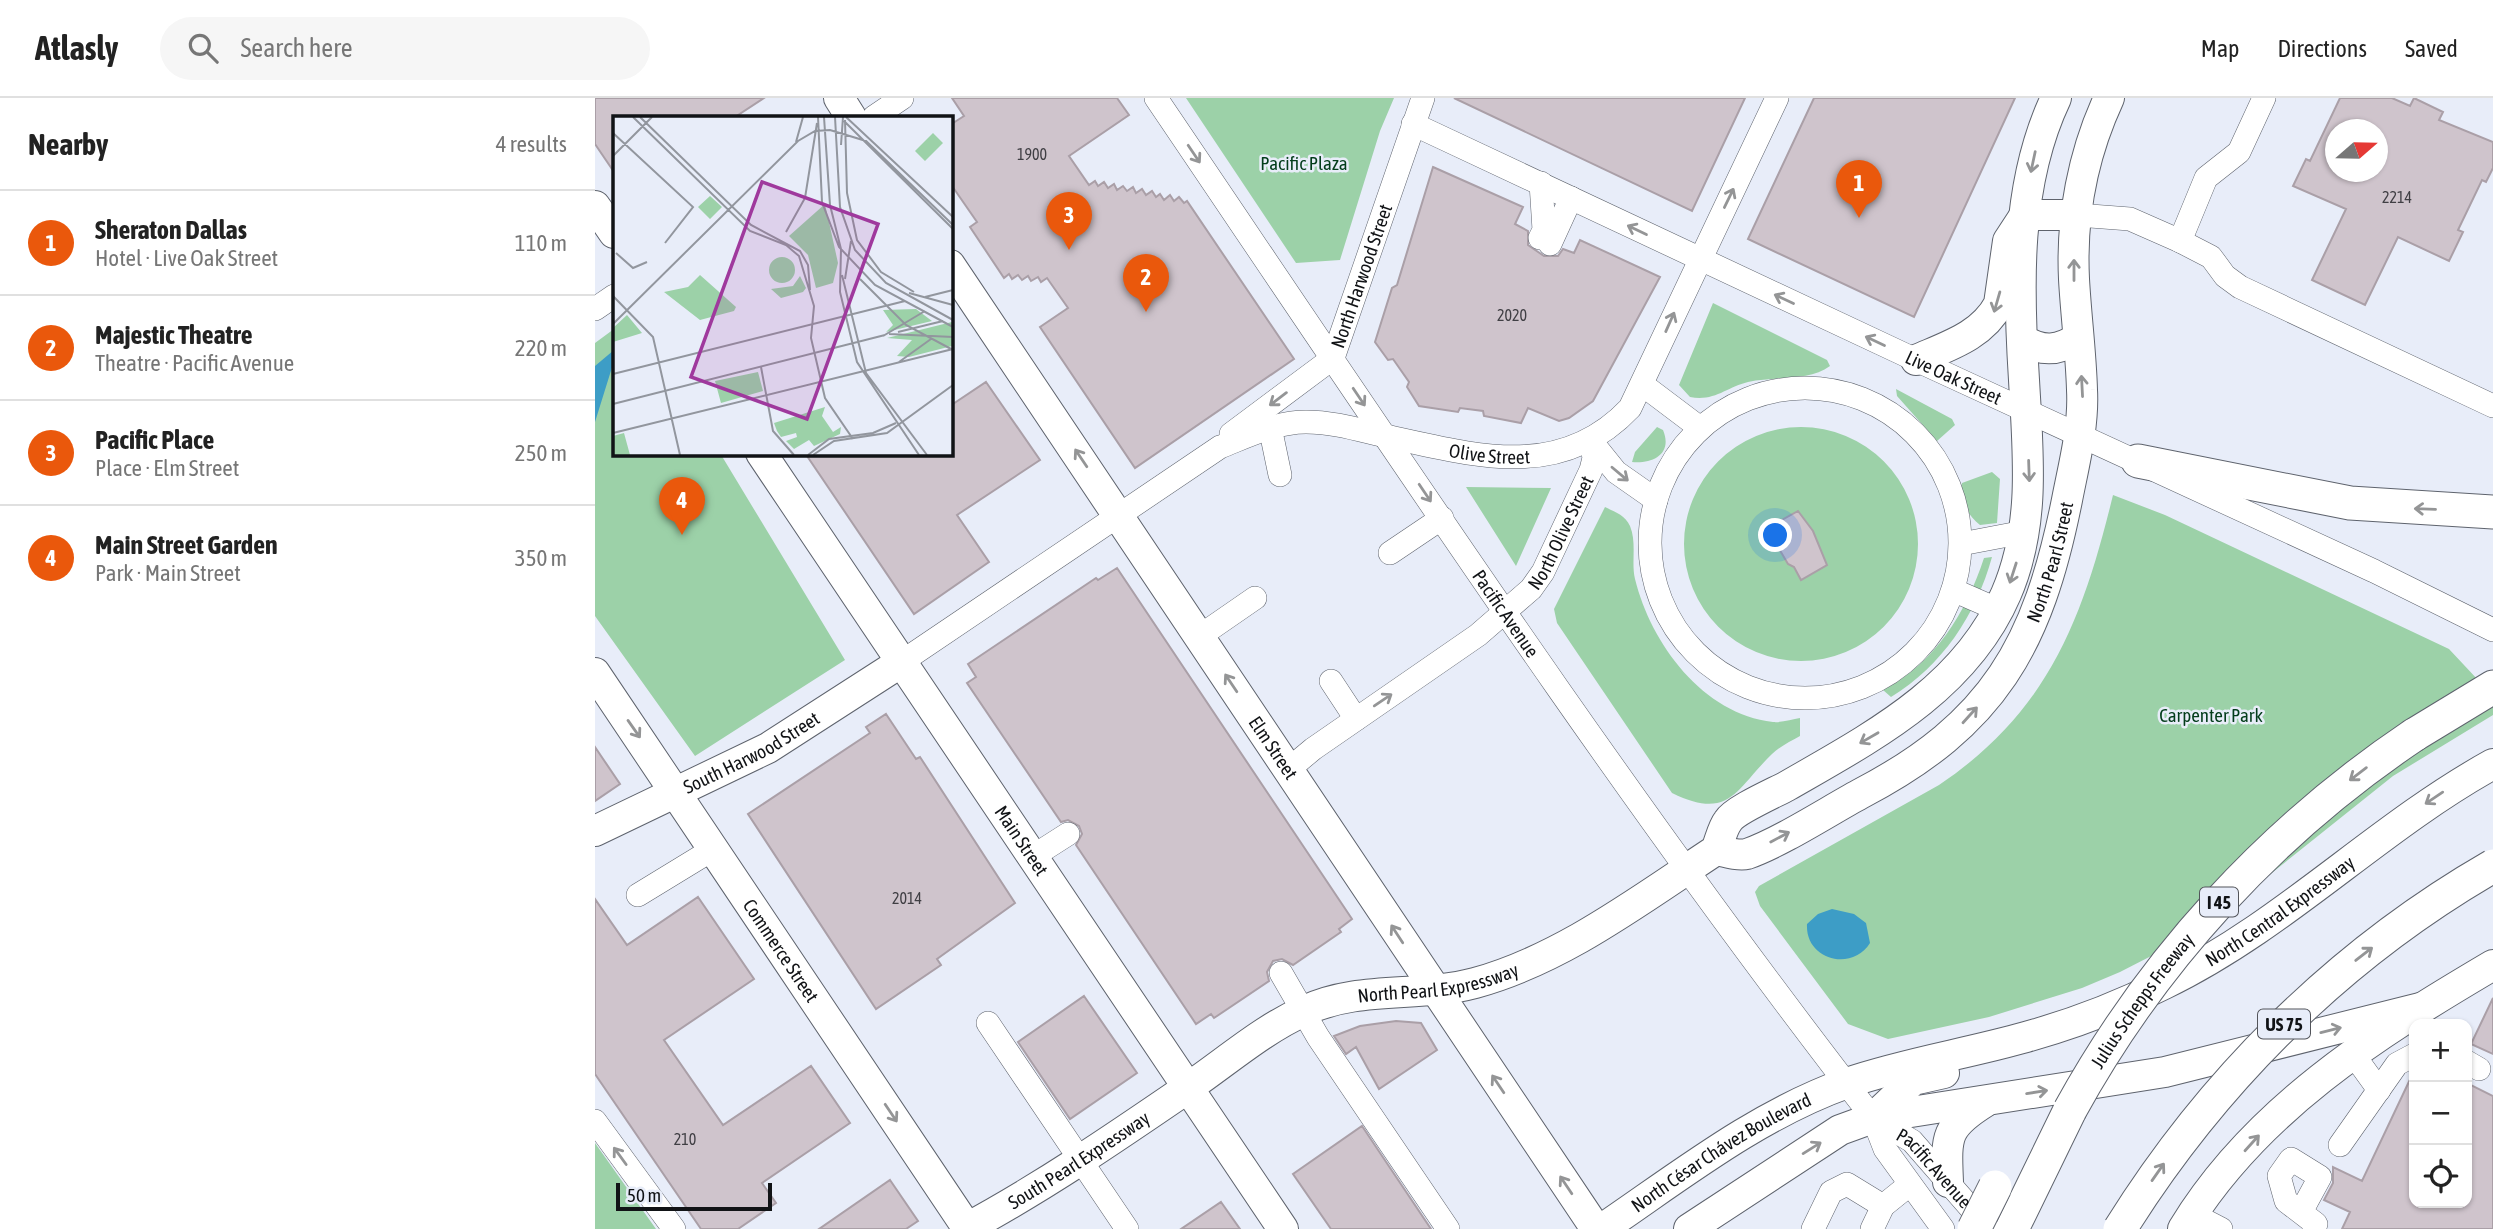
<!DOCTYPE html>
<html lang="en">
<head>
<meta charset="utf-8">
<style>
	body { margin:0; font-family:"Asap Condensed",sans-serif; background:#f6f6f6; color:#222 }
	.controls { position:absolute; right:21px; bottom:21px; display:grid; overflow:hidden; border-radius:14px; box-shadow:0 2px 5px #0004 }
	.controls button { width:63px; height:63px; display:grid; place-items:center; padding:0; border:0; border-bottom:2px solid #e0e0e0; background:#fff; color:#222; font:35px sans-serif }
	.compass { position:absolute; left:1730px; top:21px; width:63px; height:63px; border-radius:50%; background:#fff; box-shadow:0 2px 5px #0004; rotate:70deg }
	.scale { position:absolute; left:21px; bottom:18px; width:156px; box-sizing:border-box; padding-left:7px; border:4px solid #111316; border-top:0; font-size:19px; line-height:24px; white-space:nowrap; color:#111316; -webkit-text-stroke:5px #e8edf9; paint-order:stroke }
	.you { position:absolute; left:1181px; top:438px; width:24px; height:24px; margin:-18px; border:5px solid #fff; border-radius:50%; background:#1a73e8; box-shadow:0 0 0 10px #1a73e833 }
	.badge { display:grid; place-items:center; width:46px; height:46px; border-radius:50%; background:#ea580c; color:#fff; font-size:23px; font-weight:700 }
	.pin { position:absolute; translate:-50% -58px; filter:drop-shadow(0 2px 4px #0008) }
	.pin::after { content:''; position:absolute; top:37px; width:24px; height:21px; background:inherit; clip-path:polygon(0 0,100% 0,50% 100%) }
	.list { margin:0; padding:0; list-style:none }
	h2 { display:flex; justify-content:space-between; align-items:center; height:91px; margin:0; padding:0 28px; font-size:30px }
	h2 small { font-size:23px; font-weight:400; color:#767676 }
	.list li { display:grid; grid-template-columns:46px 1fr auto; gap:21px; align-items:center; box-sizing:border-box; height:105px; padding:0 28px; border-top:2px solid #e0e0e0 }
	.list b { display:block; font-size:26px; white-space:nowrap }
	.list p { margin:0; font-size:23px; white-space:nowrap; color:#767676 }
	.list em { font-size:23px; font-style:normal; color:#767676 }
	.icon { flex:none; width:38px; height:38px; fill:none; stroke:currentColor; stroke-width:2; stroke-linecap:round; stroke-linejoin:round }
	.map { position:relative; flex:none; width:1898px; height:1131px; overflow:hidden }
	header { display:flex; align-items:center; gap:42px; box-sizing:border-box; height:98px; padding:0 35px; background:#fff; border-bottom:2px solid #e0e0e0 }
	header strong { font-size:33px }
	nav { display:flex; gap:38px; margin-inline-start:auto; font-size:24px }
	.search { width:490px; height:63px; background:#f6f6f6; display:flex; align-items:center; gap:18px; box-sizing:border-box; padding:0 24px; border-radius:38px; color:#767676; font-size:26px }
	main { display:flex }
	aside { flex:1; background:#fff }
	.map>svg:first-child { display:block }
</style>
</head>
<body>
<header>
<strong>Atlasly</strong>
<div class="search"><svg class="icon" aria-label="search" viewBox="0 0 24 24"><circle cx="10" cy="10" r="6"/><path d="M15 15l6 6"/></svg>Search here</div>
<nav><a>Map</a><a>Directions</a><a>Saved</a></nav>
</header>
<main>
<aside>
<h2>Nearby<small>4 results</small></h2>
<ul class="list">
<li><span class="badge">1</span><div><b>Sheraton Dallas</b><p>Hotel · Live Oak Street</p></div><em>110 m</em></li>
<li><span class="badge">2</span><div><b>Majestic Theatre</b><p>Theatre · Pacific Avenue</p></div><em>220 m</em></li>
<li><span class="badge">3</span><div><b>Pacific Place</b><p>Place · Elm Street</p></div><em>250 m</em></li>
<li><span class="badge">4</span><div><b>Main Street Garden</b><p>Park · Main Street</p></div><em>350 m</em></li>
</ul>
</aside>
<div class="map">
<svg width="1898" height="1131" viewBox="0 0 1898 1131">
	<rect width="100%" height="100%" fill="#e8edf9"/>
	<path fill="#9cd1a8" d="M591,0H799L785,33L745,162L701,165Z
		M1118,205L1232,262L1235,268C1213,284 1179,278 1153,284C1132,289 1119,304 1095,299L1084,287Z
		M19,231V355H125L250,562L100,658L0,518V245Z
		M1301,291L1357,321L1360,327L1342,343L1302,298Z
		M1089 446a117 117 0 1 1 234 0a117 117 0 1 1-234 0Z
		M1062,329L1068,332C1078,356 1058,366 1037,364L1040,354Z
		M1397,374L1405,381L1402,425L1385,427C1373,418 1363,400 1367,385Z
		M871,389L956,390L921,468Z
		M1518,397L1570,417L1854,551L1898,598V617L1798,678L1603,834L1525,874L1487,890L1394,919L1293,941L1253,926L1165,808L1160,794L1164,788L1344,687C1454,613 1488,520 1518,397Z
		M1010,409C1020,414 1030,417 1035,428C1042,445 1036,464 1040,481C1056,546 1108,616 1178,624C1186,625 1197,621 1205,620V638C1196,643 1184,649 1177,656C1140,692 1135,723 1077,695L962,525L959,511Z
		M1397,459C1381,517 1347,568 1296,599L1288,592C1340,565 1371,515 1389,460Z
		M0,1045L61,1131H0Z"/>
	<path fill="#3d9dc6" d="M19,252V263L0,324V268Z
		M1237,811L1259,816L1271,825L1275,845C1257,874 1210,862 1212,826L1223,816Z"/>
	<path fill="#cfc4cc" stroke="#aa9fa7" stroke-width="2" fill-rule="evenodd" d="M0,0H169L140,19H19V74L0,46Z
		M357,0H522L534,17L474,58L494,87L500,83L503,88L509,84L513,90L519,86L522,92L528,88L532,93L538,89L541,95L547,91L551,97L557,93L561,99L565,96L569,102L575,97L579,103L584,99L589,105L592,103L699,261L540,370L445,229L473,210L452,180L446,184L443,179L436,183L433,178L427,182L423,177L417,181L414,176L409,180L375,129L382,124L355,85V27L369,18Z
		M859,0H1150L1097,113Z
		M1219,0H1420L1319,219L1153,141Z
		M1745,0H1797L1815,8L1819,0L1848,14L1844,22L1898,44V70L1891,84L1887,82L1863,132L1868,134L1854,163L1803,139L1770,207L1717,182L1751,111L1698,88L1711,61L1715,63ZM1740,32H1782V74H1740Z
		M838,69L928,109L920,126L933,133V147L949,158H963L968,151L979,155L985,142L1065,179L998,303L974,320L964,323L933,310L926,325L889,318L888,313L865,310L863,314L824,308L812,289L814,284L798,261L793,262L780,244L797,190L802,187Z
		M391,284L445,362L362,417L394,464L319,516L210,355H355V308Z
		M1203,413L1218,433L1232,467L1206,482L1199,469L1193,466L1183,449L1176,428Z
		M522,470L757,821L744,831L746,834L698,867L687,861L678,863L672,874L674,883L619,920L616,916L601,926L481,747L487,736L484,728L473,722L466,724L372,585L381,579L373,566L501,480L503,482Z
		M291,616L321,661L325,659L420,805L342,861L346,867L281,911L153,716L275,635L271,629Z
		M0,649L25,686L0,703Z
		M103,799L159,881L69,942L128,1027L216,968L255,1025L167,1085L181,1105L143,1131H106L0,976V801L32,847Z
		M489,898L542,975L475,1021L423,944Z
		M1898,900V956L1876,946Z
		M801,923L826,925L842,952L784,991L761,949L751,956L739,938L765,928Z
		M1819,973V1105H1872V985L1898,998V1131H1747L1755,1114L1729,1102L1738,1085V1069L1767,1083Z
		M767,1028L836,1131H736L698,1076Z
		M295,1082L323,1123L311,1131H224Z
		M626,1104L645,1131H586Z"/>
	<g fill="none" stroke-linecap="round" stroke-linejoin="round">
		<defs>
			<g id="minor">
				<path id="s1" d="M561,0C794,344 1023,692 1278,1020L1290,1051L1348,1131"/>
				<path d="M279,19L307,0"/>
				<path id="s2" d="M818,26L1321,262L1779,473L1898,532"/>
				<path d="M1482,117L1535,121L1585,143L1616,159L1630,178L1645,189L1898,308"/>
				<path d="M945,140L949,132L946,85"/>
				<path d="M1585,143L1611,80L1644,54L1669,0"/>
				<path d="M955,146L976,100"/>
				<path d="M0,211L19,198"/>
				<path d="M1048,287L1105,330"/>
				<circle cx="1210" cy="445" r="155"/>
				<path d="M675,329L685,377"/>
				<path id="s3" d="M636,336L738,260L828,0"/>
				<path d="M996,343L1021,374L1061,402"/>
				<path d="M1366,446L1429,434"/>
				<path d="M795,455L847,420"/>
				<path d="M1358,492L1390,506L1402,515"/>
				<path d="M605,538L660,500"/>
				<path id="s4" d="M305,565L625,349C653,338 681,324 711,324C739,324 764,332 790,338C879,357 965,384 1035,310L1182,0"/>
				<path d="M736,583L761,621"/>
				<path id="s5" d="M694,671L718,651L883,537L936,491L948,474L996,372L999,360L996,343"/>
				<path d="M437,759L473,736"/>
				<path d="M43,797L120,750"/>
				<path d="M686,875L723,939L853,1131"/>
				<path d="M393,925L532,1131"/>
				<path d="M1758,956L1784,992"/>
				<path d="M1872,964L1884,971"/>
				<path id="s6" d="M1278,1020L1317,1043L1393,1130"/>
				<path d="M0,1023L79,1131"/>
				<path d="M1745,1047L1802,966L1819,957"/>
				<path d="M1706,1114L1725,1079L1696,1061L1684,1078L1691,1103L1721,1126L1719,1131"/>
				<path d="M1597,1116L1626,1131"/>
				<path d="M1218,1131L1236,1094L1252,1086L1288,1108"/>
				<path d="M1277,1131L1288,1108L1314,1087"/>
			</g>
			<g id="major">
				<path d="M244,0L256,19"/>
				<path d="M0,108L19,135"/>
				<path id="s7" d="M355,167L1001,1131"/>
				<path d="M1428,242C1447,254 1464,253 1483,240"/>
				<path d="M1321,262C1353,248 1387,238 1404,206L1413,143L1430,117H1482"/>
				<path id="s8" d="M166,355L688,1131"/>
				<path id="s9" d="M0,575L373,1131"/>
				<path id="s10" d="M0,733L173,650L305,565"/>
				<path id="s11" d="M1121,752C1130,754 1144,758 1152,756C1186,744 1232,714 1265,696C1399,626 1443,547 1472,402C1479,366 1489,328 1487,292C1486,255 1481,218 1479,181C1476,119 1488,56 1514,0"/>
				<path d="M1278,1020L1318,982L1349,975"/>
				<path d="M1353,1084C1351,1038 1350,1029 1390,1004"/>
				<path id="s12" d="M370,1131C448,1089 521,1039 594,989C632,963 667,932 709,913C763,887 824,900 880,885C968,861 1046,801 1121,752C1125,743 1127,731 1133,723C1140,712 1179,695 1192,688C1277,639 1370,591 1411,496C1441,427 1433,355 1429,282C1423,188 1420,86 1461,0"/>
				<path id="s13" d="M1007,1131C1085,1078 1162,1017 1252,985C1310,965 1371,956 1431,939C1478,926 1525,908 1569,886C1689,828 1782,730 1898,666"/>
				<path d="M1094,1131L1245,1032L1278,1020L1570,974L1825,910"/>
				<path d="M1588,1131C1660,1012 1781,936 1898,867"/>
			</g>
			<path id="highway" d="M1543,363L1755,405L1898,414
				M1819,637L1898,589
				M1417,1131L1475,1012"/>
		</defs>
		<use href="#minor" stroke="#5e636d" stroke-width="24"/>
		<use href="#major" stroke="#5e636d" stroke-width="32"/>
		<use href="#highway" stroke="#5e636d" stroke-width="35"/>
		<use href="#minor" stroke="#fff" stroke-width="23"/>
		<use href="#major" stroke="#fff" stroke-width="30"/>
		<use href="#highway" stroke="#fff" stroke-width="33"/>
		<defs>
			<g id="highway-bridge">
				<path id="s14" d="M1475,1012C1558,861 1676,733 1819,637"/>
				<path d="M1379,1131L1400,1089"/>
				<path d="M1525,1131C1618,982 1745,856 1898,768"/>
			</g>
		</defs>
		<use href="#highway-bridge" stroke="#5e636d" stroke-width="35" stroke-linecap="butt"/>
		<use href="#highway-bridge" stroke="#fff" stroke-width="33"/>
	</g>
	<defs><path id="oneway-shaft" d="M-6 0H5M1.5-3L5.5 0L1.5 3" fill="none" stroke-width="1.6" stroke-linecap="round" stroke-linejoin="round" transform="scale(1.75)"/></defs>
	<g stroke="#949596">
		<use href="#oneway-shaft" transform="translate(599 56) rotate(56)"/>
		<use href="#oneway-shaft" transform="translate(1438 64) rotate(102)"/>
		<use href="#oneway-shaft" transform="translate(1134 100) rotate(-64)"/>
		<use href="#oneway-shaft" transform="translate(1042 132) rotate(-154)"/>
		<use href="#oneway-shaft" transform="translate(1479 172) rotate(-90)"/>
		<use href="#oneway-shaft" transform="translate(1189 201) rotate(-155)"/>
		<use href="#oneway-shaft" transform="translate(1402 204) rotate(106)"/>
		<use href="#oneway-shaft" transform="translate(1075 224) rotate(-66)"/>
		<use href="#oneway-shaft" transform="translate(1280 243) rotate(-155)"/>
		<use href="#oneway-shaft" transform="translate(1487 288) rotate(-93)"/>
		<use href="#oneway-shaft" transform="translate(764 299) rotate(56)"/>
		<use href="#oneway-shaft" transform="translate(683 301) rotate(143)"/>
		<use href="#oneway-shaft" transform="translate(486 360) rotate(-124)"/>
		<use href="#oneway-shaft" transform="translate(1434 373) rotate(88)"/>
		<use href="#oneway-shaft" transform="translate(1025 376) rotate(40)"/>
		<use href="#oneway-shaft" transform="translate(830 395) rotate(56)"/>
		<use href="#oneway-shaft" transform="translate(1830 411) rotate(-178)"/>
		<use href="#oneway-shaft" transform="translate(1418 475) rotate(108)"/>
		<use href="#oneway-shaft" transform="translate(636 585) rotate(-124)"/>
		<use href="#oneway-shaft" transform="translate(788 602) rotate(-34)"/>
		<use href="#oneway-shaft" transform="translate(1375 617) rotate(-48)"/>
		<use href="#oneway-shaft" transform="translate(39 631) rotate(55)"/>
		<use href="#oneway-shaft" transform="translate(1274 640) rotate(150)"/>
		<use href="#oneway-shaft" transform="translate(1763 676) rotate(143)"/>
		<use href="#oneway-shaft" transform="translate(1839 700) rotate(146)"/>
		<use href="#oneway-shaft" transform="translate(1185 739) rotate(-28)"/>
		<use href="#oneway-shaft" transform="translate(802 836) rotate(-123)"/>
		<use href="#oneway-shaft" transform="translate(1769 856) rotate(-38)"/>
		<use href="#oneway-shaft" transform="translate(1736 932) rotate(-14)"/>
		<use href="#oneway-shaft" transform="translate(903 986) rotate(-124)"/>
		<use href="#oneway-shaft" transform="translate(1442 994) rotate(-9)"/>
		<use href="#oneway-shaft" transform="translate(296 1015) rotate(56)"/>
		<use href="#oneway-shaft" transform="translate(1657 1045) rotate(-48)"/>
		<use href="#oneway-shaft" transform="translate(1217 1050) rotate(-32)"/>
		<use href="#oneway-shaft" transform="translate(25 1058) rotate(-126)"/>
		<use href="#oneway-shaft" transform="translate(1563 1074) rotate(-55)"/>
		<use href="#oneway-shaft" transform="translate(971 1087) rotate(-124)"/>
	</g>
	<g text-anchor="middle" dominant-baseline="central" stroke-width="5" stroke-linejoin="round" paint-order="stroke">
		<g font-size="16" fill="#403f44">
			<text x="437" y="56">1900</text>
			<text x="1802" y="99">2214</text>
			<text x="917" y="217">2020</text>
			<text x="312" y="800">2014</text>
			<text x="90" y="1041">210</text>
		</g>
		<g fill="#e8edf9" stroke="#52545a" stroke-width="2">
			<rect x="1605" y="789.5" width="38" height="29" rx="5"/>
			<rect x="1663" y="911.5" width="52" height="29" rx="5"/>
		</g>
		<g font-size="18" font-weight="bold" fill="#111316">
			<text x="1624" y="804">I 45</text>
			<text x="1689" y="926">US 75</text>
		</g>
		<g font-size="19" fill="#033d1b" stroke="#e8edf9">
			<text x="709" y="65">Pacific Plaza</text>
			<text x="1616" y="617">Carpenter Park</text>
		</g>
		<g font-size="19" fill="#111316" stroke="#e8edf9">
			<text stroke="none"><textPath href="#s3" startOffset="214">North Harwood Street</textPath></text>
			<text stroke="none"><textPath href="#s2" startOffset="597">Live Oak Street</textPath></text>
			<text stroke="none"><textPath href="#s4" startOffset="663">Olive Street</textPath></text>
			<text stroke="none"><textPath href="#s5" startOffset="366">North Olive Street</textPath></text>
			<text stroke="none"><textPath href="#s11" startOffset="471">North Pearl Street</textPath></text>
			<text stroke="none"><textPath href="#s1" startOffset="623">Pacific Avenue</textPath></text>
			<text stroke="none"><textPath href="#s7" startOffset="581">Elm Street</textPath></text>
			<text stroke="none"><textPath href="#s10" startOffset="175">South Harwood Street</textPath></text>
			<text stroke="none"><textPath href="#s8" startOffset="467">Main Street</textPath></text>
			<text stroke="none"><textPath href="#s13" startOffset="756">North Central Expressway</textPath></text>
			<text stroke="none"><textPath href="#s9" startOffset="334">Commerce Street</textPath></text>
			<text stroke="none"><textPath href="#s12" startOffset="541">North Pearl Expressway</textPath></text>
			<text stroke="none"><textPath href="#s14" startOffset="131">Julius Schepps Freeway</textPath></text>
			<text stroke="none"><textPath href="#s13" startOffset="142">North César Chávez Boulevard</textPath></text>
			<text stroke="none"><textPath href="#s12" startOffset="133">South Pearl Expressway</textPath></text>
			<text stroke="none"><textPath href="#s6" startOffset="80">Pacific Avenue</textPath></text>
		</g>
	</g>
	<g transform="translate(18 18)">
		<rect width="340" height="340" fill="#e8edf9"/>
		<path d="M320,17L330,27L312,45L302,35ZM97,80L109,91L97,103L85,91ZM212,88L225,147L220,167L203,172L195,139L176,120ZM156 154a13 13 0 1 1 26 0a13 13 0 1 1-26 0ZM87,159L123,191L121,195L87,204L51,176L75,171ZM187,160L193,172L190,176L168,182L158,173L180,170ZM303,193L319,205L273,216L280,209L270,194ZM14,199L29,217L0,226V212ZM339,206V230L296,241L284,240L299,224L274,222ZM145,256L150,275L108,287L102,265ZM212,291L209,300L220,316L228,311L227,318L201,330L196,324L181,333L173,325L184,321L183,317L168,321L164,315L161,307ZM11,317L17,339H0V320Z" fill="#9cd1a8"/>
		<path fill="none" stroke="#92969e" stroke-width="2" d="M20,1L137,115L173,129L186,140L201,190L198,222L212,282L240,323M27,1L138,109L187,135L195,149L197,174M205,1L209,86L226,131L262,169L340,211M211,1L217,89L228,133L227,176L244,246L306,339M222,1L227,91L242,134L273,167L340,204M233,1L340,101M232,4L234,77L244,124L268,156L301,176M231,5L340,113M0,17L80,91L52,127M183,26L190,1M228,29L230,1M0,40L39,1M173,116L192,82L204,7M3,137L20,152L34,146M229,159L253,257L314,339M232,163L238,125M247,163L293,209L340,234M296,177L340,189M0,180L40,221L67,339M312,181L340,174M0,208L185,25L202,15L217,14L253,25L340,109M285,216L330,205M276,218L340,221M270,220L312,195M286,246L318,223M148,251L160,315L181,339M0,258L292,185M0,288L272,219M0,317L340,233M195,339L216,323L260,317L283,307M200,339L221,325L274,317L340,269"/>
		<path fill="#9f399d" fill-opacity="0.15" stroke="#9f399d" stroke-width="3.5" d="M149,66L265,108L194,303L78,261Z"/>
		<rect width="340" height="340" fill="none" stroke="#111316" stroke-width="3.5"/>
	</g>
</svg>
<div class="controls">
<button>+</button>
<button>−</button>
<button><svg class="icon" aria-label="locate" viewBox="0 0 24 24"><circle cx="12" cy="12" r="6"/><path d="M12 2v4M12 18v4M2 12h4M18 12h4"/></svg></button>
</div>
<svg class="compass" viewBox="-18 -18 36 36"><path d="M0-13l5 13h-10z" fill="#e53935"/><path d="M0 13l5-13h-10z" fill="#767676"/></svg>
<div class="scale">50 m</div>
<div class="you"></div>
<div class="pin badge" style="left:1264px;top:120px">1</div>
<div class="pin badge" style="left:551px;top:214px">2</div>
<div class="pin badge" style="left:474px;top:152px">3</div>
<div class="pin badge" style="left:87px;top:437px">4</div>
</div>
</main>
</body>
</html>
